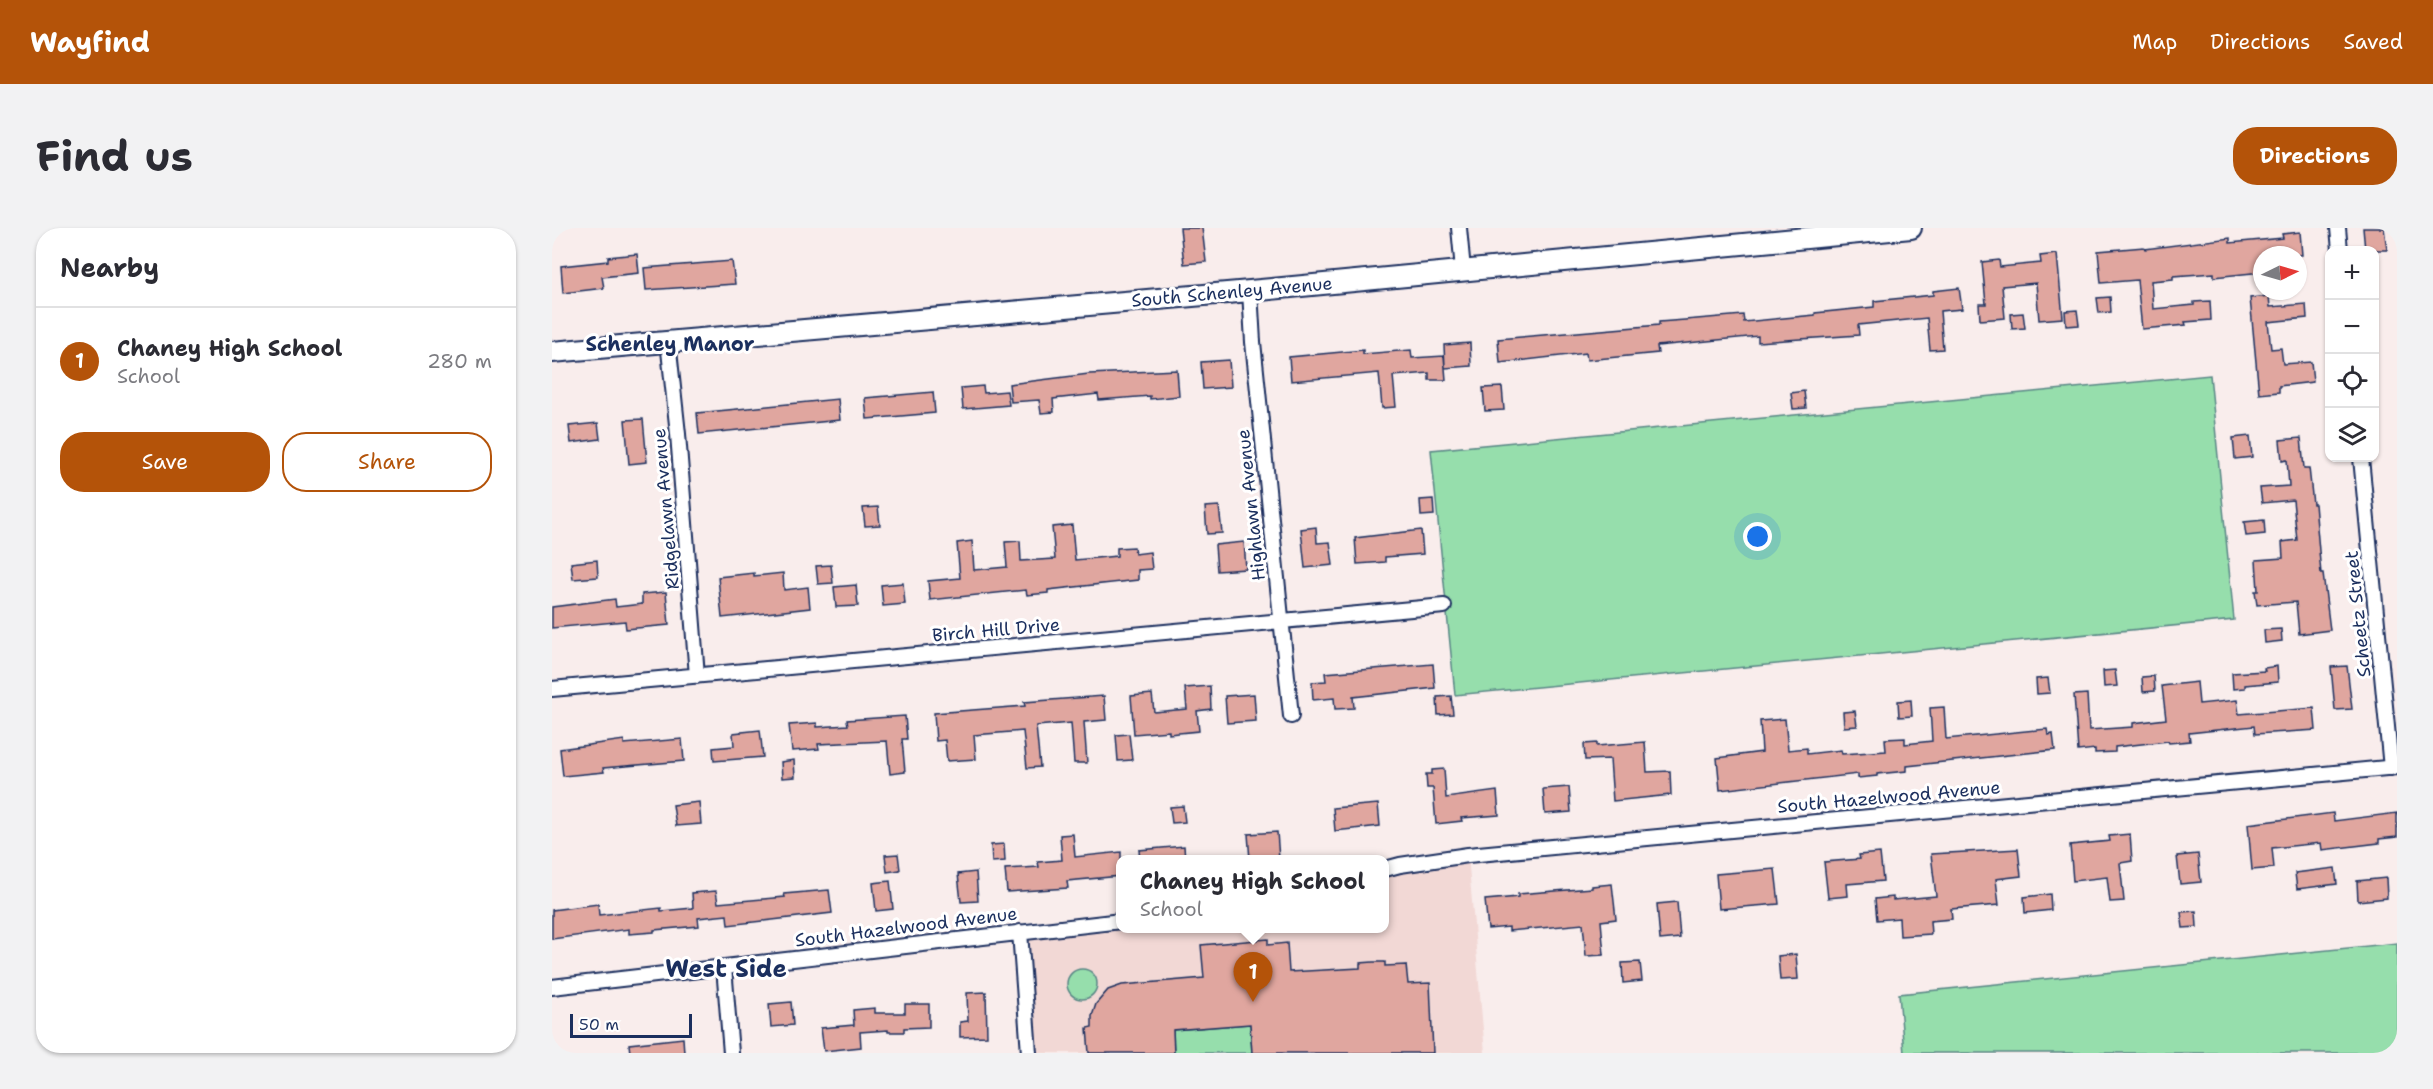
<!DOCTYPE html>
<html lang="en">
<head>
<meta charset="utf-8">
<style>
	body { margin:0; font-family:"Shantell Sans",sans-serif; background:#f2f2f3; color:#2b2b33 }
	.controls { position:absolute; right:18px; top:18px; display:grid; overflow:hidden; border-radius:12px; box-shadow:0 2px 4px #0004 }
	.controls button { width:54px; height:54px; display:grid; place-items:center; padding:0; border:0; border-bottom:2px solid #e1e1e2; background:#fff; color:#2b2b33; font:30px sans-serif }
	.compass { position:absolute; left:1701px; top:18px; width:54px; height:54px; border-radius:50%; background:#fff; box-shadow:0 2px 4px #0004; rotate:85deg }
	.scale { position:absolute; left:18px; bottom:15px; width:122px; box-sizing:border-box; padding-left:6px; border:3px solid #1b2f5e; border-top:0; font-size:16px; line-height:21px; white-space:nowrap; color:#1b2f5e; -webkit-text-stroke:4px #fff; paint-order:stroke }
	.you { position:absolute; left:1206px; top:309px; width:21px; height:21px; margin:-15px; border:4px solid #fff; border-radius:50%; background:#1a73e8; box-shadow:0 0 0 9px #1a73e833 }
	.badge { display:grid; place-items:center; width:39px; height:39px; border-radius:50%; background:#b45309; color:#fff; font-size:20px; font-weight:700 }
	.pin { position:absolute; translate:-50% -50px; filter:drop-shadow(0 2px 3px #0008) }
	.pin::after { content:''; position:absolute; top:32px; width:21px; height:18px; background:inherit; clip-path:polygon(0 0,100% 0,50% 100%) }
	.popup { position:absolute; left:564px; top:627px; width:273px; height:78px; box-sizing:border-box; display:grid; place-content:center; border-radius:12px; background:#fff; filter:drop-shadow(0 2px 4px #0005); font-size:20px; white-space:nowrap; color:#7c7c81 }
	.popup b { font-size:22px; color:#2b2b33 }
	.popup::after { content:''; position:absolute; left:50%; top:100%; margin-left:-12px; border:12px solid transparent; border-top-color:#fff }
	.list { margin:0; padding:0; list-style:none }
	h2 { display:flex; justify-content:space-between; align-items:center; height:78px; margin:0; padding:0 24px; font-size:26px }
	h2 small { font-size:20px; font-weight:400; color:#7c7c81 }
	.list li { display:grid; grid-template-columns:39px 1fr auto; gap:18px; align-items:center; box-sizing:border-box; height:108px; padding:0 24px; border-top:2px solid #e1e1e2 }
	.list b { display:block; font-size:22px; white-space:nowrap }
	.list p { margin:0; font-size:20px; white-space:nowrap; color:#7c7c81 }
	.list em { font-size:20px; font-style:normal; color:#7c7c81 }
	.actions { display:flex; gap:12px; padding:18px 24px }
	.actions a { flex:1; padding:14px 0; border:2px solid #b45309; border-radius:24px; text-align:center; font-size:21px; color:#b45309 }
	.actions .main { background:#b45309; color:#fff }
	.icon { flex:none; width:33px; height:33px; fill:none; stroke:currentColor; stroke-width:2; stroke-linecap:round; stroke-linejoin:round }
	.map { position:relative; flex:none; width:1845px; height:825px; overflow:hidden; border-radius:24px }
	header { display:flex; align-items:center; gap:36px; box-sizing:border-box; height:84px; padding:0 30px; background:#b45309; color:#fff }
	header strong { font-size:28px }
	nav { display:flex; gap:33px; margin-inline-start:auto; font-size:21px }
	.intro { display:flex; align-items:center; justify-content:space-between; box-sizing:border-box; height:144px; padding:0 36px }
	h1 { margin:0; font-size:42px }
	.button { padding:15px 27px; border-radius:24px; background:#b45309; color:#fff; font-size:21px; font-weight:700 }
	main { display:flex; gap:36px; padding:0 36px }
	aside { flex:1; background:#fff; border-radius:24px; box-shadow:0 2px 4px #0004 }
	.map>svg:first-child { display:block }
</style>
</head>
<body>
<header>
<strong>Wayfind</strong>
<nav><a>Map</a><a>Directions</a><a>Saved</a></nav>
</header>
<div class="intro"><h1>Find us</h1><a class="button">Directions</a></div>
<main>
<aside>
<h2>Nearby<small></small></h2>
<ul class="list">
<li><span class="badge">1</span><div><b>Chaney High School</b><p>School</p></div><em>280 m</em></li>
</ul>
<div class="actions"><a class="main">Save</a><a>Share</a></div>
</aside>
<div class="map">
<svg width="1845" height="825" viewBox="0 0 1845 825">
	<rect width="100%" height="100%" fill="#f9edec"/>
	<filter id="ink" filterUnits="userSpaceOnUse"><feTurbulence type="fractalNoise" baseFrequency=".0167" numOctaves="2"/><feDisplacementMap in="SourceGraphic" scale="12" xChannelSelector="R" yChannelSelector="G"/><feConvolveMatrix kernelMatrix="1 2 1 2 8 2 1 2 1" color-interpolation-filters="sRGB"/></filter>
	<g filter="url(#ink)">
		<path fill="#f2d8d5" d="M916,627L933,825H477L468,704L569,693V700H833V641Z"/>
		<path fill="#96deac" stroke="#588685" stroke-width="1.5" d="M1658,147L1682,392L903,467L879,222Z
			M1845,715V825H1352L1347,766Z
			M515 756a15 15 0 1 1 30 0a15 15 0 1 1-30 0Z
			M698,796L700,825H622L621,802Z"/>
		<path fill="#e0a69f" stroke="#1b2f5e" stroke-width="1.5" d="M628,0H650L654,34L632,36Z
			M1811,0H1832L1835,22H1813Z
			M1748,4L1750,27H1710V44L1662,49V45L1621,48V51L1599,53L1601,81L1642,77V74L1658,73L1659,92L1633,94L1634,97L1590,101L1585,52L1549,55L1546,23L1592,19L1593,21L1678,10V15L1731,10L1730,6Z
			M85,26L87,45L50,49L52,60L11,65L9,38L56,33V29Z
			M1505,26L1511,90L1487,92L1484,55L1450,58L1453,90L1428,92L1427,76H1434L1430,34L1447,32L1448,39L1489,35L1488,28Z
			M180,33L183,56L94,62L92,40Z
			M1407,60L1410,81L1388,83L1391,121L1378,122L1375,90L1306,97L1307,107L1206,114V108L1105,118L1106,125L1035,132L1034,125L948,135L946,111L1107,97V94L1133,92L1191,87L1192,94L1263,87V85L1322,79V73L1381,67V63Z
			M1717,68L1718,79L1754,76L1755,90L1716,94L1719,121L1729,120L1731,136L1759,134L1761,154L1727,158V164L1707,166L1698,70Z
			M1558,69L1559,84L1547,85L1545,70Z
			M1525,82L1527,97L1514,98L1513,83Z
			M1471,85L1473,100L1460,101L1459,86Z
			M918,115L919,138L893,140L892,117Z
			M811,122V126L859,122L860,130L892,128L894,152H877V145L841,148L844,179L830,180L827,145L739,153L737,129Z
			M677,132L679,159L651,161L649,134Z
			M625,142L627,168L598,171V168L547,172L546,166L501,171L502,184L489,185L487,172L459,174L457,156L537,146Z
			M431,158L432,165L455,163L457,177L411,181L409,160Z
			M950,159L952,182L933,183L931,160Z
			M1252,163L1254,180L1241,181L1239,165Z
			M381,164L383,185L315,191L313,170Z
			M286,171L288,192L147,206L145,185Z
			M91,191L95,234L77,236L73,192Z
			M46,195L48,211L19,215L17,198Z
			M1698,208L1700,229L1683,231L1681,210Z
			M1749,210L1752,240H1757L1761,276H1763L1769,346H1771L1778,402L1747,406L1744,374L1705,377L1703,363H1706L1704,332L1731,330L1730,314L1745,312L1741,272L1710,275L1708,260L1737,258L1735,232L1730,233L1728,212Z
			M881,271L882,287L869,288L868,272Z
			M667,278L670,305L655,306L653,279Z
			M326,279L328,297L313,298L311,280Z
			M1712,292L1713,306L1694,308L1692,294Z
			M520,297L523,332L565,328V320L582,319L583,326L598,324L600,341L586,342V352L496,362V365L475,367L474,362L378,372L376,353L408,350L405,315L420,313L422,342L455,339L453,314L468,313L469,333L503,331L500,299Z
			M764,299L765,315L778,314L781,337L753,340L749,301Z
			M869,302L871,326L833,329V334L805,336L803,310Z
			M692,314L694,341L665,343L663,317Z
			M45,332L46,349L21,351L19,335Z
			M279,337L281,355L266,356L264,338Z
			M202,345V348L231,345L232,362L256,359L258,380L170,390L166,349Z
			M351,355L353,376L331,378L329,357Z
			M304,357L306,378L284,379L282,359Z
			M114,364L117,397L74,401L73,393L0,400V379L63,371L64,379L90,376V366Z
			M1729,401L1730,413L1713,415L1712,402Z
			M881,436L883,460L801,469L802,480L783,481L782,470L761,472L760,454L774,453L773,445Z
			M1725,438L1726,454L1693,457V460L1681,461L1680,445L1713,443L1712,440Z
			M1795,438L1800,481L1783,482L1779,439Z
			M1563,442L1565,458L1552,459L1551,443Z
			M1602,448L1603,463L1591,464L1590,449Z
			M1496,450L1498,465L1485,466L1484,451Z
			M1645,454L1647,476L1685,472L1687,486L1762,480L1764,502L1703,506L1702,498L1637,505L1638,513L1617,515L1616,513L1563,519V524L1543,525V521L1526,523L1522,467L1535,466L1537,502L1581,499V495L1614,491L1610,458Z
			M658,458L659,481L645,483L647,503L617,506V503L582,506L579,468L600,466L602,484L635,481L633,460Z
			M702,466L704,493L675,495L673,468Z
			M552,468L554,492L532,494L535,535H522L519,495L484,498L488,539L475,540L471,503L422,507L424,531L395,533L393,512L384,513L382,485L473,478L472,474Z
			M899,468L901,486L886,487L885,469Z
			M1359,472L1360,488L1347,489L1346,473Z
			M1392,479L1394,511L1495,501L1496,507L1501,506L1503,522L1355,538V543L1325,546V548L1306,550V546L1168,562L1165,530L1210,524L1208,493L1233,491L1236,522L1255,520V526L1289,522L1290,526L1334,523L1333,511L1353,510V516L1380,513L1378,480Z
			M1303,483L1305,498L1292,499L1291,484Z
			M353,488L355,511H350L353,544L338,546L335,513L266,516L267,521L240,523L237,497L265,495V499L296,497L295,492Z
			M208,502L211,529L162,533L161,520L182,518L181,505Z
			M577,506L580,532L566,533L564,507Z
			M130,511L132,533L51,540L52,544L11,548L8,521L72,512V516Z
			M1093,514L1095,544L1118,543L1119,567L1061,573L1058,531L1033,532L1032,516L1045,515V518Z
			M242,532L243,549L230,550L229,534Z
			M892,541L894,570L945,563L947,587L909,590L910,593L884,596L881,560H875L874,546H880V542Z
			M1017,559L1019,584L993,586L991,561Z
			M147,574L149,596L124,598L121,577Z
			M826,576L828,598L783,603L781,580Z
			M631,578L633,594L620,595L618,579Z
			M1781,585L1782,593L1845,585V609L1827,611V615L1770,622L1769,615L1720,620L1722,640L1700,642L1696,596Z
			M725,604L727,631L698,632L696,606Z
			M521,606L523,629L569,624V648L515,653L516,660L455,664L453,641L487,639L486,634L510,632L508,607Z
			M1578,606L1580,633L1568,635L1572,673L1558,674L1555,649L1521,653L1518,617L1558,613L1557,608Z
			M452,616L453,633L440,634L439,617Z
			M632,618L633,632H588L587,622Z
			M1466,621L1469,648L1444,651L1447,677L1399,681L1400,691L1378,693L1379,706L1348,708L1347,690L1325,692L1323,671L1341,669V672L1384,668L1379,626Z
			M1328,625L1331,653L1295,656L1296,668L1276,670L1272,634L1308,631L1307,627Z
			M346,626L348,642L335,644L333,627Z
			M1646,626L1649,654L1628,656L1625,628Z
			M1783,640L1785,656L1745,661L1743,645Z
			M1223,641L1227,676L1167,681L1164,646Z
			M424,644L426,673L409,674L406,646Z
			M1834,650L1835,670L1806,673L1805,653Z
			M338,653L341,681L324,683L321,655Z
			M1060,656L1064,691L1049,693L1052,727L1034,728L1031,696L957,703V699L936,701L933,672L966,669V666L1040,660V658Z
			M277,662L280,685L176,697L175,687L146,690L147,698L102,702V704L77,706V701L0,711V682L46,676L47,687L109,680V683L141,680L140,665L164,663L166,675L233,669L232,666Z
			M1498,666L1499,682L1473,685L1472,669Z
			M1125,674L1128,710L1108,712L1105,676Z
			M1644,683L1645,699L1631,700L1629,684Z
			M716,711V717L735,715L737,744L808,740V735L821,734H833V738L854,737L856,756L878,755L881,825H700L698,796L621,802L622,825H537L535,800L540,799V788L544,776L556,762L570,757L652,750L649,717Z
			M1244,726L1246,751L1228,752L1226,728Z
			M1088,734L1090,753L1071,755L1070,735Z
			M434,764L435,808L408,809V794L416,793L415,765Z
			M239,774L241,797L219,799L217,776Z
			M353,776H377V799L352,800V804H336V802L308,804L309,819L272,823L269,800L302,797L301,782L323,780V785H353Z
			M131,810L132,825H78L77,816Z"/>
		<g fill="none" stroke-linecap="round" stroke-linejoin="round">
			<defs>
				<path id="street" d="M907,0L911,42
					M1786,0L1788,22
					M698,63L701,114L739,488
					M116,113L126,206L145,448
					M1809,230L1839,540
					M0,461L892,378
					M833,641L848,637L916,627L1845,539
					M468,704L477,825
					M172,739L179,825
					M0,759L569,693"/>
				<path id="secondary" d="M0,124L698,63L1359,0"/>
			</defs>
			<use href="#street" stroke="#1b2f5e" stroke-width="18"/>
			<use href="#secondary" stroke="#1b2f5e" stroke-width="24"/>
			<use href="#street" stroke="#fff" stroke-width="14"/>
			<use href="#secondary" stroke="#fff" stroke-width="20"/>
		</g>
	</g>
	<g text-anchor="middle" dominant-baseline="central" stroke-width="6" stroke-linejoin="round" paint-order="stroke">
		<g font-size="18" fill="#1b2f5e" stroke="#fff">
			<text transform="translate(680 64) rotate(-5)">South Schenley Avenue</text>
			<text transform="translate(699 277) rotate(-96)">Highlawn Avenue</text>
			<text transform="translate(114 281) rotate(-95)">Ridgelawn Avenue</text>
			<text transform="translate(1806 386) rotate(-96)">Scheetz Street</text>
			<text transform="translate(444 402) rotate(-5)">Birch Hill Drive</text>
			<text transform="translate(1337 569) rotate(-5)">South Hazelwood Avenue</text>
			<text transform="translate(354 699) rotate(-7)">South Hazelwood Avenue</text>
		</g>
		<g font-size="20" font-weight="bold" fill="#1b2f5e" stroke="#fff">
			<text x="118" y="116">Schenley Manor</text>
		</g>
		<g font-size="24" font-weight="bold" fill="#1b2f5e" stroke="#fff">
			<text x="174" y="741">West Side</text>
		</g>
	</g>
</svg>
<div class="controls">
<button>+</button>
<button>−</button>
<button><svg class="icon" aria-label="locate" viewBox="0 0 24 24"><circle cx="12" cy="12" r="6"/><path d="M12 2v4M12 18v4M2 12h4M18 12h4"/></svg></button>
<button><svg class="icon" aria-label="layers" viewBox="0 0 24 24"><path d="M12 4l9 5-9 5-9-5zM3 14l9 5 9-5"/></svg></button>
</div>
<svg class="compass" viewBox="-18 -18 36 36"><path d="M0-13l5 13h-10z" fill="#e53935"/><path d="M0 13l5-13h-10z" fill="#7c7c81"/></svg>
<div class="scale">50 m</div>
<div class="you"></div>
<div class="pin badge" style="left:701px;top:774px">1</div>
<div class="popup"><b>Chaney High School</b>School</div>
</div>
</main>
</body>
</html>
